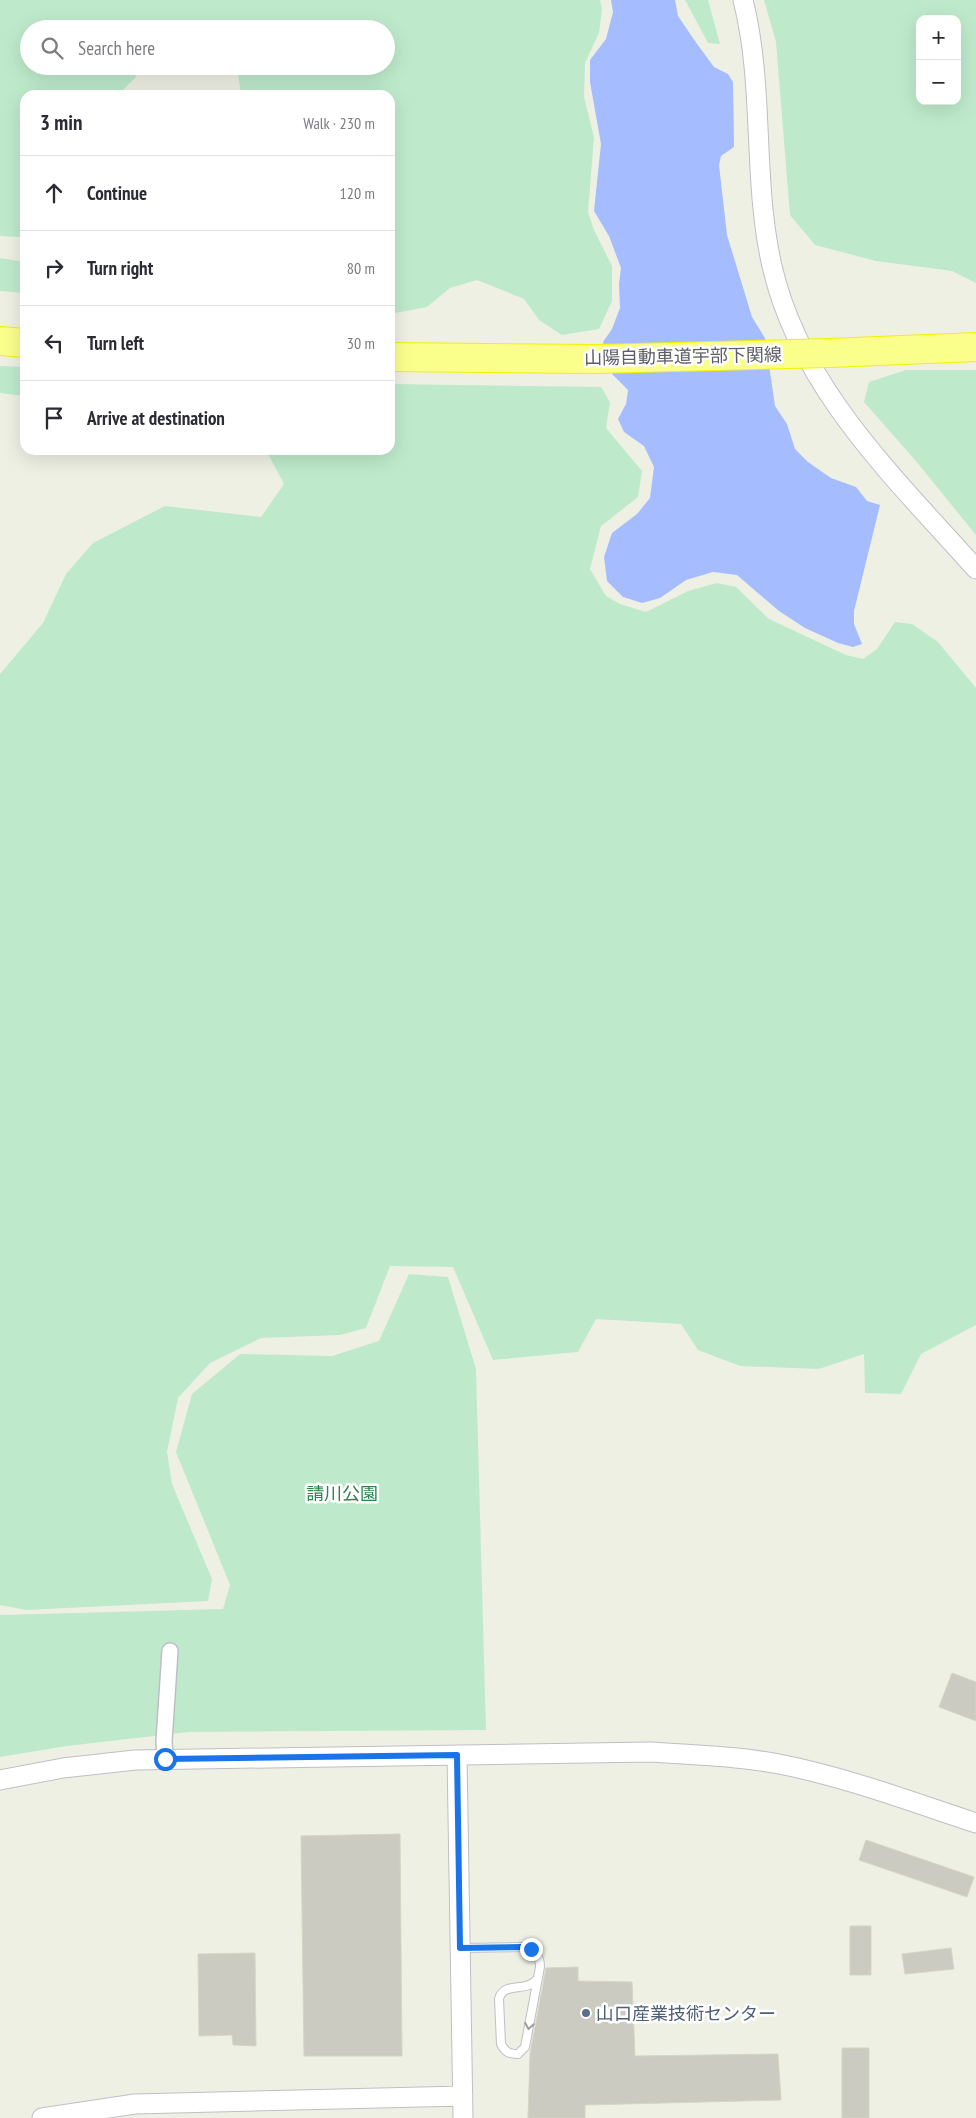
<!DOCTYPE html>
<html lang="en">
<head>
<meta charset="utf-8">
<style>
	body { margin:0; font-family:"PT Sans Narrow","Noto Sans JP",sans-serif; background:#f7f7f7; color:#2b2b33 }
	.controls { position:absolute; right:15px; top:15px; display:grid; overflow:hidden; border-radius:10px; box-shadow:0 5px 20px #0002 }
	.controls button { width:45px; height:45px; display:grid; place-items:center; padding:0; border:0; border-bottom:1px solid #e1e1e2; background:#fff; color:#2b2b33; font:25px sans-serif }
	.stop { position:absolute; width:15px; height:15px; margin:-11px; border:4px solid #1a73e8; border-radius:50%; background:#fff }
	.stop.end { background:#1a73e8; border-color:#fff; box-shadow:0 1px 5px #0008 }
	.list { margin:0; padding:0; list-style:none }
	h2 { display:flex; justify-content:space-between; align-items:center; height:65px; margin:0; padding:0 20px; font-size:21px }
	h2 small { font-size:16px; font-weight:400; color:#7c7c81 }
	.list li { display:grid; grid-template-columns:32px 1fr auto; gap:15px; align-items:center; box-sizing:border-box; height:75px; padding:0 20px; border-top:1px solid #e1e1e2 }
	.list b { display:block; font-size:19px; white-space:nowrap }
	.list em { font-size:16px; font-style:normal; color:#7c7c81 }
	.icon { flex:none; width:28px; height:28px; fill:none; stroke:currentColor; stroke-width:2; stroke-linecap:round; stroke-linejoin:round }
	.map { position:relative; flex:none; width:976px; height:2118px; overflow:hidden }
	.search { position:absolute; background:#fff; box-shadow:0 5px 20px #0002; left:20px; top:20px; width:375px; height:55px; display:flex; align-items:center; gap:12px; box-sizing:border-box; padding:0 18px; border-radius:28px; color:#7c7c81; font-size:19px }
	.panel { position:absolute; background:#fff; box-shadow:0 5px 20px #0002; left:20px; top:90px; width:375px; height:365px; border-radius:15px }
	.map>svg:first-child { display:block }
</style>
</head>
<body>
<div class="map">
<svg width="976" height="2118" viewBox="0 0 976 2118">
	<rect width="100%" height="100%" fill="#eff0e4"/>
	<path fill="#beeacb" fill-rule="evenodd" d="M0,0H600L602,9L599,33L585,63L584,97L594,137L588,212L594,230L612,266V301L599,329L562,335L539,320L524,299L477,280L450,288L427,307L390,314V95H241L237,66H386V29H181L162,25L155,29H29V66H139L136,77L118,95H25V232L19,237L0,236Z
		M685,0H708L720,44L708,43Z
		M764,0H976V283L952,271L876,261L815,245L790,215L776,42ZM920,19H957V101H920Z
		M0,258L25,262V293L0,291Z
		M0,366L25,367V396L0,393Z
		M906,370H976V535L915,460L864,402L869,382Z
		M390,384L601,387L610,402L606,428L642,471L638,497L601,526L590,569L606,596L620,604L646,612L688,591L717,583L736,587L769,619L846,655L863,659L877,649L895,622L912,624L938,642L976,688V1325L921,1354L901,1394L865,1393L864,1354L819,1369L740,1366L698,1350L681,1324L596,1319L578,1352L493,1360L453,1267L390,1266L366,1328L340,1335L261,1338L210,1363L178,1398L167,1452L172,1484L212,1579L208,1601L26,1610L0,1605V674L43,623L66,574L93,543L165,506L261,517L284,484L268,454L270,450H390Z
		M409,1274L448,1277L476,1369L486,1730L188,1732L67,1746L0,1757V1615L223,1609L230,1585L176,1452L192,1394L240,1354L332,1356L379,1341Z"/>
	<path fill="#a5bcff" d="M611,0H675L678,16L695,41L714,67L728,74L733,82L734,147L721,156L719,165L727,235L752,317L765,338L775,406L787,424L795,449L808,462L831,478L856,487L867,501L880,505L854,611V624L862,644L853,647L838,643L805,628L779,611L737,575L713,572L686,580L660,598L642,603L623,597L607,581L604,557L612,533L637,514L650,498L654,467L644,446L624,432L618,419L626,404L628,390L612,374L603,342L612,329L620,308L619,284L621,268L609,236L594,211L601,144L590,82V60L606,39L613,12Z"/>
	<path fill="#cbcbc1" stroke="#d5d5c1" d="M952,1673L976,1682V1721L939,1707Z
		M400,1834L402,2056H304L301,1836Z
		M866,1840L974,1877L967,1897L859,1860Z
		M850,1926H871V1975H850Z
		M951,1948L954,1969L905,1974L902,1954Z
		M255,1953L256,2046L233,2045L232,2035L199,2036L198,1954Z
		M578,1967V1981L632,1982L635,2056L778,2054L781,2100L585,2105V2118H528L530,2054L546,1968Z
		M842,2048H869V2118H842Z"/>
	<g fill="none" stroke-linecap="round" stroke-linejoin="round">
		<defs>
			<path id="service" d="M460,1948L522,1947C533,1950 540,1954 540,1967L525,2047L518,2054C509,2054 505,2052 501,2044L499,1999C504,1980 527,1994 538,1978"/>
			<path id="minor" d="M165,1759L164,1741L170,1651"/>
			<path id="tertiary" d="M743,0C765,87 752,178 772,266C800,389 895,478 976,569
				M457,1755L463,2118
				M0,1780L63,1768L135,1760L650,1752C693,1755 736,1756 779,1764C846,1777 912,1802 976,1823
				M42,2118L135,2104L463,2096"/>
			<path id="motorway" d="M0,341L25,343
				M829,353L976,347
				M390,357L596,359"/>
		</defs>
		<use href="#service" stroke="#bebfc6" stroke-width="10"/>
		<use href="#minor" stroke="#bebfc6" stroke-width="18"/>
		<use href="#tertiary" stroke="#bebfc6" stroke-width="21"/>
		<use href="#motorway" stroke="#f4f100" stroke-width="30"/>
		<use href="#service" stroke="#fff" stroke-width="8"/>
		<use href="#minor" stroke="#fff" stroke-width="15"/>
		<use href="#tertiary" stroke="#fff" stroke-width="19"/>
		<use href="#motorway" stroke="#faff8c" stroke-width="28"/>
		<defs>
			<path id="motorway-bridge" d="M596,359L829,353"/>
		</defs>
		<use href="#motorway-bridge" stroke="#f4f100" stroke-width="30" stroke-linecap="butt"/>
		<use href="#motorway-bridge" stroke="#faff8c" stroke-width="28"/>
	</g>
	<defs><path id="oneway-chevron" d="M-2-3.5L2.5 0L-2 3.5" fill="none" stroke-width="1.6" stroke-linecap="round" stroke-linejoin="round" transform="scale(1.25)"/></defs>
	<use stroke="#9d9ea3" href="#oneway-chevron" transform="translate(529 2026) rotate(99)"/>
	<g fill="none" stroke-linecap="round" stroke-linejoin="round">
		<path stroke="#1a73e8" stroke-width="6" d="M165,1759L457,1755L460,1948L522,1947L531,1949"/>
	</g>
	<circle fill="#5c6f8a" stroke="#fff" stroke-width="2" cx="586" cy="2013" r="5"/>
	<g text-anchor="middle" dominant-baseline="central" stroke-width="5" stroke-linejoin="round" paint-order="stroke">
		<g font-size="18" fill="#5c5d66" stroke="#fff">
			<text transform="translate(683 356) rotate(-1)">山陽自動車道宇部下関線</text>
		</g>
		<g font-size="18" fill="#2c854b" stroke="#fff">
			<text x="342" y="1493">請川公園</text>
		</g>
		<g font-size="18" fill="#4e5e75" stroke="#fff" text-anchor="start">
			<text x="596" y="2013">山口産業技術センター</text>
		</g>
	</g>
</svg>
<div class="controls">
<button>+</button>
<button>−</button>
</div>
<div class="stop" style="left:165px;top:1759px"></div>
<div class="stop end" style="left:531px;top:1949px"></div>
<div class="search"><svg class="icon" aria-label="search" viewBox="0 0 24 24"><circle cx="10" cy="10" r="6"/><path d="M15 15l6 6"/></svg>Search here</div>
<section class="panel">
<h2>3 min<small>Walk · 230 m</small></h2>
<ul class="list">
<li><svg class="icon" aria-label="ahead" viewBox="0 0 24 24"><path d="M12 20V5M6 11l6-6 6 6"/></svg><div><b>Continue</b></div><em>120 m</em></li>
<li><svg class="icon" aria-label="right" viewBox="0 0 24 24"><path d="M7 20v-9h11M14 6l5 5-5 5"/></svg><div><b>Turn right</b></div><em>80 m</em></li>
<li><svg class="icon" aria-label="left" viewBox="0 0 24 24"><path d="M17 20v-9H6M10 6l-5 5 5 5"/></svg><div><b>Turn left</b></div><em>30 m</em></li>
<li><svg class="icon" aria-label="arrive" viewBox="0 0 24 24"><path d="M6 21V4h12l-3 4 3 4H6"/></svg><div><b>Arrive at destination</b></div></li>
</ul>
</section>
</div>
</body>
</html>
